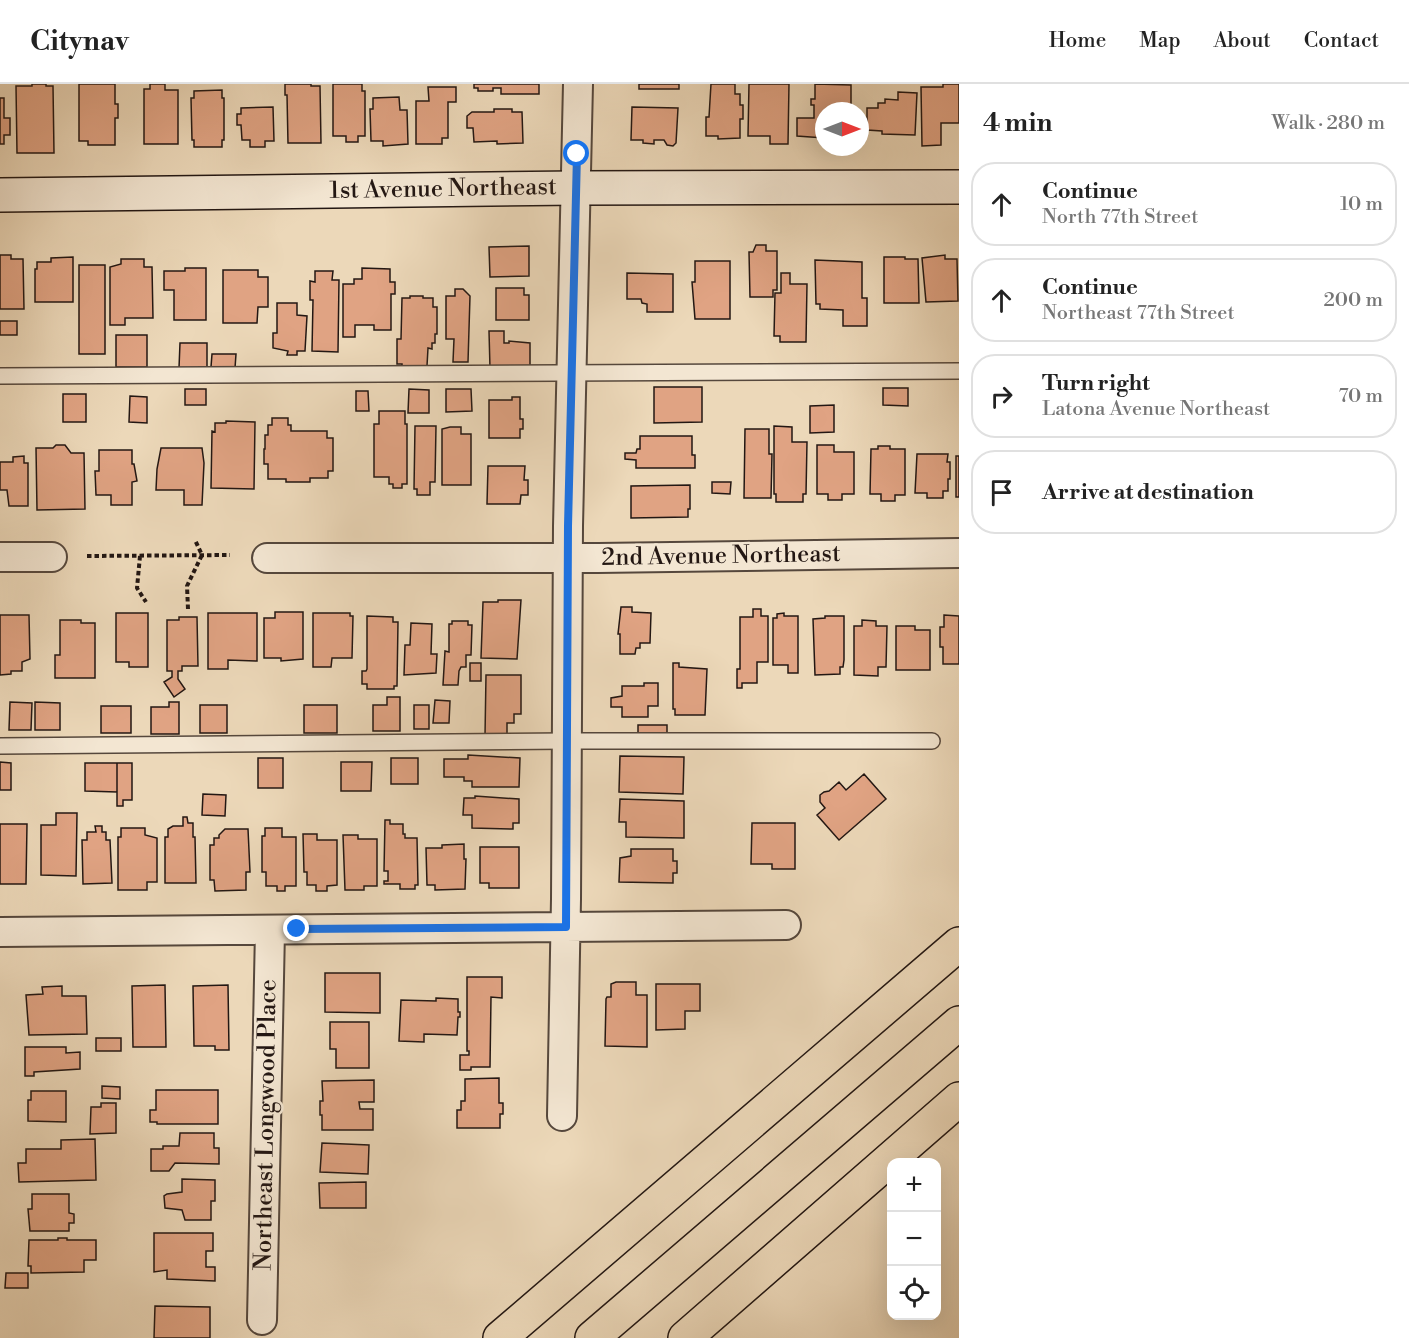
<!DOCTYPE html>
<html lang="en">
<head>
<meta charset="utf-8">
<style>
	body { margin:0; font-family:"Libre Bodoni",serif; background:#f6f6f6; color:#222 }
	.controls { position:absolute; right:18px; bottom:18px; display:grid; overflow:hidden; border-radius:12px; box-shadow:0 6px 24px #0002 }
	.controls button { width:54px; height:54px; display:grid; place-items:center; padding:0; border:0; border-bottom:2px solid #e0e0e0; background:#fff; color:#222; font:30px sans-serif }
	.compass { position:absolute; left:815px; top:18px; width:54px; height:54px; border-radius:50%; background:#fff; box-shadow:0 6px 24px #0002; rotate:90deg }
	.stop { position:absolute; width:18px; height:18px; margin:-14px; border:4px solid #1a73e8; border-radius:50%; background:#fff }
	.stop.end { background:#1a73e8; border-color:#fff; box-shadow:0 2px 6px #0008 }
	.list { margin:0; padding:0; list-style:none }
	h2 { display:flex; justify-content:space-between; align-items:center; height:78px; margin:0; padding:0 24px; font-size:26px }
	h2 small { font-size:20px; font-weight:400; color:#767676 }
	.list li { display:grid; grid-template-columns:39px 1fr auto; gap:18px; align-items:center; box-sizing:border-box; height:84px; margin:0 12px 12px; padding:0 12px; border:2px solid #e0e0e0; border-radius:24px }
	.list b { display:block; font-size:22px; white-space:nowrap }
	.list p { margin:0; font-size:20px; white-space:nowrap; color:#767676 }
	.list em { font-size:20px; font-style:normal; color:#767676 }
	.icon { flex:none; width:33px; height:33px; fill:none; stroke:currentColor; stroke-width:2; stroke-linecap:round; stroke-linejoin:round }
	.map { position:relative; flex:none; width:959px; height:1254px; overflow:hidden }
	header { display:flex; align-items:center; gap:36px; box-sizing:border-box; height:84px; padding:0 30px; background:#fff; border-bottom:2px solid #e0e0e0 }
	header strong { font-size:28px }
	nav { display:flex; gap:33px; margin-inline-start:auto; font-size:21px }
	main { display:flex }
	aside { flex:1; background:#fff }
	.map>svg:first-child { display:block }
</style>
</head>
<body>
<header>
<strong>Citynav</strong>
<nav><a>Home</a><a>Map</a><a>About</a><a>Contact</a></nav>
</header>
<main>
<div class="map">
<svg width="959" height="1254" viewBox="0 0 959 1254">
	<rect width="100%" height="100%" fill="#ecd8b9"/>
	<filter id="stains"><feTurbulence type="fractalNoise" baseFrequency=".00333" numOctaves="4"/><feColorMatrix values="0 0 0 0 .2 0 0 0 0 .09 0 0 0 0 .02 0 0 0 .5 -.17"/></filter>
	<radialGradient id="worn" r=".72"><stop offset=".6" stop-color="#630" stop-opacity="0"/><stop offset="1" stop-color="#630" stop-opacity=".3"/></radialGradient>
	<path fill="#e0a383" stroke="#231713" stroke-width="1.5" d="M32,0H46V2H53L54,69H17L16,2H32Z
		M79,0H115V20H118V34H115V61H88V57H79Z
		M150,0H165V6H178V60H144V5H150Z
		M285,0H311V2H320L321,59H288L287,11H285Z
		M333,0H362V7H365V52H358V58H346V52H333Z
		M474,0H539V10H501V4H493V7H478V4H474Z
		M639,0H679V5H639Z
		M711,0H735V10H740V21H743V35H740V54L718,55V52H706V33H709Z
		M749,0H789L788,60H770V52H748Z
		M815,0L851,1V27H824V54L797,52V34H814V21H811V15H815Z
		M943,0H959V39H941V61L922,62L921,3H943Z
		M428,3H456V18H448V54H442V60H416V17H429Z
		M222,6V14H224V56H222V63H194V56H192L191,14H194V7Z
		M898,8L917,9L915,51L882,50V47L867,46V24H878V19H885V15L898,16Z
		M399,13L400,26H407L408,60L383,62V57H371L370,25H373V14Z
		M0,14H4V34H10V51H4V60H0Z
		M273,23L274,57H265V63H250V56H242L241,41H237V30H241V24Z
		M632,23L678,24L676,59L673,62L667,61L664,56H654V60L643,59V56H631Z
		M494,25H512V28H522L523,59L497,60V57L474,58L473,44H467V32L472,28H494Z
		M756,161H766V167H777V206H773V213H750L749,168H753Z
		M529,162V192L490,193L489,163Z
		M0,171H11V175H23L24,225H0Z
		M945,171V175H957L958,217L926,218L922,174Z
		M73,173V218H35V185H37V178H51V174Z
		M884,173H905V175H918L919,219H884Z
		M121,175H144V183H152L153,234H125V241H110V183L121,180Z
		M815,176L862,178V214H867V242H843V226L820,225V220H816Z
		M695,177H730V235H695L692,198H695Z
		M79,181H105V270H79Z
		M185,184H206V236H174V206H164V187H185Z
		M362,184L390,185V198H395V210H391V246H374V241H355V253H343V200H354V195H362Z
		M223,186H258V193H268V223H258L257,239H223Z
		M315,187H333L332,196H339L338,268L312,267L313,216H310V197L315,198Z
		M627,189L673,190V228H647V220L642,219L641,215H627Z
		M781,189H790V200H807L806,258H780V252H774L775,209H781Z
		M496,204H524V211H529V236H496Z
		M455,205H463L470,212L468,278H453L454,255H446V212H455Z
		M410,212H423V214H433V223H437V250H435V259H432V265L428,264L427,282H402V280H397V255H401L402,214H410Z
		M277,219H297V231L307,232L305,267H297V271H287L288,267L273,264V249H277Z
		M0,237H17V251H0Z
		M489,247H504V259H509V257L530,259V284H490Z
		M116,251H147V283H116Z
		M180,259H207V284H179Z
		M212,270H236L235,284L211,283Z
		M654,303H702V338L654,339Z
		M883,304H908V322L883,321Z
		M185,305H206V321H185Z
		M409,305L429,306V329H408Z
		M446,305H471L472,327L446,328Z
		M356,307H368L369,327H356Z
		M63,310H86V338H63Z
		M130,312L147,313V339L129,338Z
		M512,313H520V335H523V345H520V354H489V316H512Z
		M834,321V348L810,349V322Z
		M379,327H405V340H407V400H402V404H393V400H389V393H374V340H379Z
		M272,334H288V341H291V347H327V354H333V387H328V394H310V398H286V395H268V380H264V365H265V351H268V341H272Z
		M226,337L255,338L254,405L211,404L212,347L215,348V339H226Z
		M415,342H436L435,398H430V411H417V405H414Z
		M774,342L792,343V358H807L806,410H803V418H776V410H774Z
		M450,343H461V350H471V401H442V345Z
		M745,345H769V370H772L771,414H744Z
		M640,352H692V371H695V384H636V376L625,375V369H636L637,365H640Z
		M56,361H65L71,369H84L85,425L37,426L36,364H53Z
		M817,361H834V368H854V410H842V416H828V410H817Z
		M878,362H890V365H905V411H895V417H881V410H870L871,365H878Z
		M161,364H202L204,379L202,421H184V406H156L157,385Z
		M99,366H132V380H134L137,397L132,398V421H111V411H96L95,387H99Z
		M917,370H948L947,378H950V395H948V407H943V414H927V409H915Z
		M24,372V379H28V422H9L7,406H0V378H13V373Z
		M956,372H959V413H956Z
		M488,382H525L524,396H528V411H521L520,420H487Z
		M712,398H731L730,410L712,409Z
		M690,401V425H688V433L631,434V402Z
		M498,516H521L517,575L481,574L483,518H498Z
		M621,523H632V528L651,529L650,559H640V564H636L635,570H620V550H618Z
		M753,525H761V532H768V578H757V599H742V604H737V585H740V533H753Z
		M275,528H303V575L281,577V574H264V534H275Z
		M116,529H148V583H129V578H116Z
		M208,529H257V577L228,576V585H208Z
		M313,529H350V532H353L352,574H332L331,583H313Z
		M784,529V532H798V589H788V581H773V534H777V530Z
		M0,531H29L30,575L22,578V587H11V590L0,591Z
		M944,531L959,532V580H943V563H940V543H944Z
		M367,532L393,533V538H398L397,602H394V605H367V600H362V587H366L367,585Z
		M825,532H844V576L843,583H840V590L815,591L813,535L825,534Z
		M179,533H197L198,582H182V587H178V595L185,605L174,613L164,598L172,593V587H167V536H179Z
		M60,536H81V539H95V594H55V571H60Z
		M862,536L876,537V542H887L886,583H878V592L854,591V542H862Z
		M452,537H468V541H472L471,571H466V583H461L459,587L458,601H443L445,567L449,568V540H452Z
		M411,539L432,540L431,570H437L436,589L404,591L405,561H410Z
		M896,542H915V546H930V586H896Z
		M470,579H481V597H470Z
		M673,579H679V583L707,585L705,631H675V625H673Z
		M486,591H521V630H514V639H507V652H485Z
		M644,599H658V622H648V633H622V623H611V614L622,612V602H644Z
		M387,613H400V647H373V621H387Z
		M435,616L450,617L449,639H433Z
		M10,618L32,619L31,646H9Z
		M35,618L60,619V646H35Z
		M169,618H179V650H151V623H169Z
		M200,621H227V649H200Z
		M304,621H337V649H304Z
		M414,621H429V645H414Z
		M101,622H131V649H101Z
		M638,641H667V653H638Z
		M468,671L520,674L519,703H472V697H464V693H444V675H468Z
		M620,672L684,673L683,710L619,708Z
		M258,674H283V704H258Z
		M391,674H418V700H391Z
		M0,678L11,679V706H0Z
		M341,678H372L371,707H341Z
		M85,679H117V708L85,707Z
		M117,679H132V716H123V722H117Z
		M864,690L886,715L839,756L817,731L825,724L820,718V711L824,708L829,707L839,698L846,706Z
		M203,710L226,711L225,732L202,731Z
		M475,712L519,715V739H513V745L472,744V731H463L464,714H475Z
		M620,715L684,717V754L626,753V738H619Z
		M56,729H77L76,792L41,791V741H56Z
		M183,733H187L188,739H193V753H195L196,799H165V753H168V745L173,742H183Z
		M385,736H390V740H403V750H405V754H417L418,801H415V805H400V800H384V797H388V787H384Z
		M752,739H795V785H772V780H751Z
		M0,740H27L26,800H0Z
		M95,742H102V748H106V756H110L112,799L83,800L82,756H87V748H96Z
		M121,744H145V751L157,754V798H147V806H118V753H121Z
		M265,744H282V753H296V802H285V807H277V802H266V788H262V752H265Z
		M225,745H248L250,788H246V806L215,807L214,796H210V761H214V754H219V751Z
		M303,750H317V756H337V801L327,802V807H316V801H307V788H304Z
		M343,751H358V755H377V802H364V806H345Z
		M464,760V775H466L465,805L435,806V801H427L426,764H442V761Z
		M480,763H519V804H489V799H480Z
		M631,765H673V777H677V789H673V799L619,798L620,774L631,772Z
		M325,889H380V929L325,928Z
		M467,893H502V914L491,913L490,983H471V986H460V971H469V967H467Z
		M616,898H636V911H647V963L605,962L606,915L607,913H611V900Z
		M656,900H700V927H685V945L656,946Z
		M165,901L166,963H133L132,902Z
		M228,901L229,966H215V962H194L193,902Z
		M62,902V912H86L87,950L29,951L26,911L43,910L42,903Z
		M436,914L458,915V928H460V933H458L457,951L424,950V958L399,957L401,916L436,917Z
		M330,938H369V984H336V965H330Z
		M96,954H121V967H96Z
		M25,963H66V969L80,968V985L34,988V992H25Z
		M499,994V1019H503V1030H500V1044H457V1026H461V1017H465V995Z
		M374,996V1018H359L360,1025H373V1046H322V1031H320V1017H323L322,997Z
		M102,1002L120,1003V1015L102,1014Z
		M156,1006H218V1040H157V1038H150V1026H156Z
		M31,1007H66V1038L28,1037V1016H31Z
		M101,1019H116V1049L90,1050L91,1023H101Z
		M180,1049H214V1064H219V1080L175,1079L169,1087H151V1065H163V1062H179Z
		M95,1055L96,1096L19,1098L18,1079H26V1065H61V1056Z
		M322,1059L369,1061L368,1090L320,1088Z
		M182,1095L215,1096V1117H211V1136H185L182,1126L165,1124L164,1112L167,1110L182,1108Z
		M366,1098V1124H320L319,1099Z
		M32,1110H69V1129L74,1130V1139H69V1147H30L28,1125H32Z
		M154,1149H213V1167H206V1183H215V1197L167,1195V1186L154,1188Z
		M58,1154H67V1156H96V1176H84V1188L31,1189V1182H28L29,1156H58Z
		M6,1189H28V1204H5Z
		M155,1222L210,1223V1254H154Z"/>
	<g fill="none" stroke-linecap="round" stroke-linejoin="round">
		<defs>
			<path id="lane" d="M0,292L959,287
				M0,662L567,657H932"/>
			<path id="street" d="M0,473H52
				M267,474H598L959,469
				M0,848L786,841
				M562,1032L566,815L568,442L578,0
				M262,1236L270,846"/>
			<path id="secondary" d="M0,111L577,104L959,103"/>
			<path id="highway" d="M500,1254L959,860
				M592,1254L959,939
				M685,1254L959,1015"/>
		</defs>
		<use href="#lane" stroke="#55473c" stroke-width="18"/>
		<use href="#street" stroke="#55473c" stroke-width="32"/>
		<use href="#secondary" stroke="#231713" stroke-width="36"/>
		<use href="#highway" stroke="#231713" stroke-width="36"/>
		<path stroke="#231713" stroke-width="4" stroke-dasharray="4.5 3" stroke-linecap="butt" d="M87,472L230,471
			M140,472L137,504L146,518
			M188,525L187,502L202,471L195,456"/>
		<use href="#lane" stroke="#f3e6d2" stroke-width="15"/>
		<use href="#street" stroke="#f3e6d2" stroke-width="28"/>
		<use href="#secondary" stroke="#f3e6d2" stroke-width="33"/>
		<use href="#highway" stroke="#ecd8b9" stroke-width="33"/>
	</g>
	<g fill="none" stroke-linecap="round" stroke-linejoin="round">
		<path stroke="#1a73e8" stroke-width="8" d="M297,845L566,843L568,442L577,70"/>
	</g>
	<g text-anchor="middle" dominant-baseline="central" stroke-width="5" stroke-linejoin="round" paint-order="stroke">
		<g font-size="24" fill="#231713" stroke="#f3e6d2">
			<text transform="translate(443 105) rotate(-1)">1st Avenue Northeast</text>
			<text transform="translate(721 472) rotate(-1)">2nd Avenue Northeast</text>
			<text transform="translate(266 1041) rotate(-89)">Northeast Longwood Place</text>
		</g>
	</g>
	<rect width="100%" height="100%" filter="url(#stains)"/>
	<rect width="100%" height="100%" fill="url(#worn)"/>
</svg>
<div class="controls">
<button>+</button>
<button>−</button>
<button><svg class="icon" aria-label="locate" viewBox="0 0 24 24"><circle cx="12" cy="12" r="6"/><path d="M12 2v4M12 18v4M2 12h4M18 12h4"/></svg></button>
</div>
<svg class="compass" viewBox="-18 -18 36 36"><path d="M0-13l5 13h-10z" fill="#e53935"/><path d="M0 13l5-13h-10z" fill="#767676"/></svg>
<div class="stop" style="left:577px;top:70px"></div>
<div class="stop end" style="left:297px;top:845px"></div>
</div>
<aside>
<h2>4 min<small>Walk · 280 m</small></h2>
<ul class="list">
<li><svg class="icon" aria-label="ahead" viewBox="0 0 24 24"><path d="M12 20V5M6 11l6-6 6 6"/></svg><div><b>Continue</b><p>North 77th Street</p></div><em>10 m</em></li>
<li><svg class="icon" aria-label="ahead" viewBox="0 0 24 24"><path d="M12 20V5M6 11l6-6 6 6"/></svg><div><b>Continue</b><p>Northeast 77th Street</p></div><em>200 m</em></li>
<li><svg class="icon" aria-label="right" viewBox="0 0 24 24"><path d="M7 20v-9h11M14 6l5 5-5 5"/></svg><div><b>Turn right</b><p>Latona Avenue Northeast</p></div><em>70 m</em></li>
<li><svg class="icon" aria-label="arrive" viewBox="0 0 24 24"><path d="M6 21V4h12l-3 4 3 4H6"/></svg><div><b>Arrive at destination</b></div></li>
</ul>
</aside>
</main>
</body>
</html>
